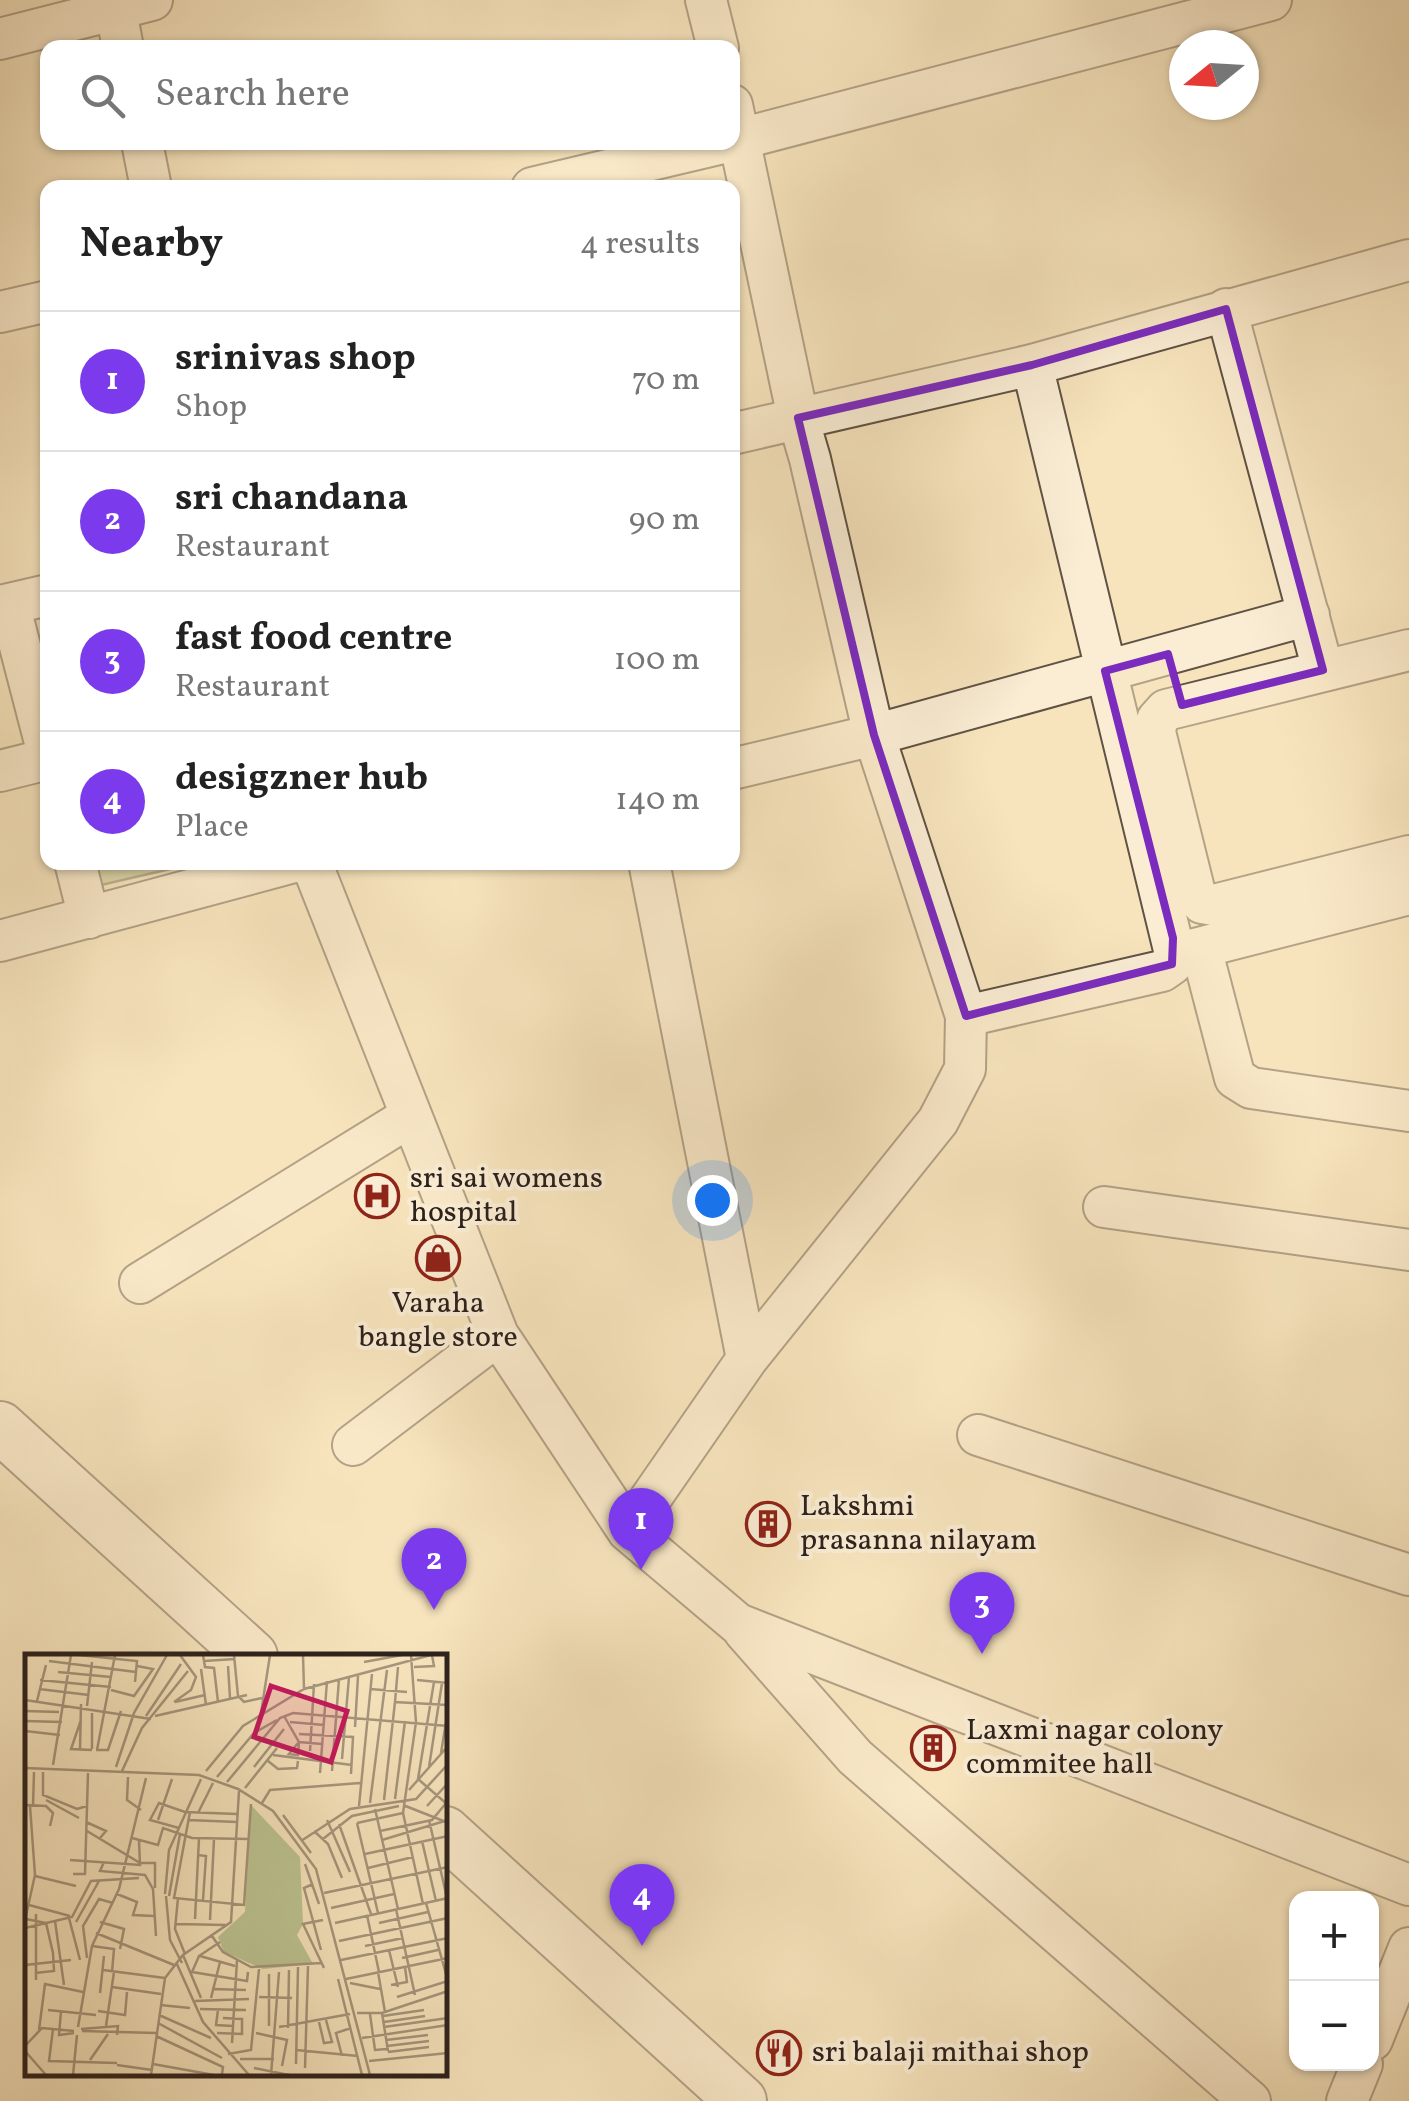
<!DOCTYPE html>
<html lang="en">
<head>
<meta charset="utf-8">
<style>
	body { margin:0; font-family:Vollkorn,serif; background:#f6f6f6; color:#222 }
	.controls { position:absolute; right:30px; bottom:30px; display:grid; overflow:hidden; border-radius:20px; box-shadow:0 2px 8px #0004 }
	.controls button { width:90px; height:90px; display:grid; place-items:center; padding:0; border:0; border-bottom:2px solid #e0e0e0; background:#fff; color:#222; font:50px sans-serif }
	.compass { position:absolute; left:1169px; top:30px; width:90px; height:90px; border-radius:50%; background:#fff; box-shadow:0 2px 8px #0004; rotate:252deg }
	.you { position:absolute; left:712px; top:1200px; width:35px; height:35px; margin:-25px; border:8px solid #fff; border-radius:50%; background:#1a73e8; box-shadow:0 0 0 15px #1a73e833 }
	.badge { display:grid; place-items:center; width:65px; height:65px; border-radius:50%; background:#7c3aed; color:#fff; font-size:32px; font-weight:700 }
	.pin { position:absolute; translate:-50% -82px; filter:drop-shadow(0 2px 5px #0008) }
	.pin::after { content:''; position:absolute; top:52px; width:35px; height:30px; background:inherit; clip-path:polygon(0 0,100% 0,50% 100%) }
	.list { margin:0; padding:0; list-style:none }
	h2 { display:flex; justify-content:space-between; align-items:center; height:130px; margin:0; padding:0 40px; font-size:42px }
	h2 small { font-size:32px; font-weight:400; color:#767676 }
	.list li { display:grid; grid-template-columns:65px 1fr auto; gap:30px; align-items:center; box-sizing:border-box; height:140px; padding:0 40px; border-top:2px solid #e0e0e0 }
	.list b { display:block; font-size:38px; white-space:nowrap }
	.list p { margin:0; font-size:32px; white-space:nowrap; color:#767676 }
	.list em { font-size:32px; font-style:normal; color:#767676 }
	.icon { flex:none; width:55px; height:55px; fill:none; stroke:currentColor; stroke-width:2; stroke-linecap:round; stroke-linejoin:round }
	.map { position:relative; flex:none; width:1409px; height:2101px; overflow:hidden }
	.search { position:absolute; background:#fff; box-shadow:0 2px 8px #0004; left:40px; top:40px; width:700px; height:110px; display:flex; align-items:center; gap:25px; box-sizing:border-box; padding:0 35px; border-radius:20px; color:#767676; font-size:38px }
	.panel { position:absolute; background:#fff; box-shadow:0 2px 8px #0004; left:40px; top:180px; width:700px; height:690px; border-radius:20px }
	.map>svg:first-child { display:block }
</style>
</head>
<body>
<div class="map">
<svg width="1409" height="2101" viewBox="0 0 1409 2101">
	<rect width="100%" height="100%" fill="#f7e4bd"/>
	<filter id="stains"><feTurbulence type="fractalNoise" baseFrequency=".002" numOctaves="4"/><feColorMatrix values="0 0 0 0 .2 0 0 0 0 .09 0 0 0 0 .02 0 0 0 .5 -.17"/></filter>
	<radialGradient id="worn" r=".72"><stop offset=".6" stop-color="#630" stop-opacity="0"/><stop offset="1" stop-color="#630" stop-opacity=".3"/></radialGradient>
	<path fill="#bcc492" stroke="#747257" stroke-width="2.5" d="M95,862L196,863L101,885Z"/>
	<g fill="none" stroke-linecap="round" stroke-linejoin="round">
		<defs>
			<path id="minor" d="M114,0L123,48
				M706,0L718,48
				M0,39L152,0
				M732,141L1271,0
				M142,142L151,188
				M532,188L727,142
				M1226,309L1323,670
				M0,312L48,301
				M732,434L1032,365L1409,260
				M9,604L48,754
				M0,606L48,595
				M1409,650L1166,710L1157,720L1155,732L1195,893L1202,903L1214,905L1409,856
				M732,769L874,735L1309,615
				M0,771L48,759
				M75,862L89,918
				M311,862L498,1335L628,1531L738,1624L1409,1885
				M649,862L747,1359
				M0,941L294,862
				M1201,948L1235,1078L1251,1088L1409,1111
				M1175,954L1409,894
				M966,1016L1162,971L1172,964L1175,954L1032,365
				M1104,1207L1409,1250
				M140,1283L411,1116
				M978,1435L1409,1575
				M353,1445L498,1335
				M628,1531L747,1359L938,1121L965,1069L966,1016L874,735L810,459L798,418L732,105
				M744,1631L855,1757L1250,2101
				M1372,2040L1409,1948
				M1347,2101L1362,2064"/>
			<path id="tertiary" d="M0,1427L252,1656
				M445,1832L741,2101"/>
		</defs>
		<use href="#minor" stroke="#605244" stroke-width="44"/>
		<use href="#tertiary" stroke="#605244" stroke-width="54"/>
		<use href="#minor" stroke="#faedd4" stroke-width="40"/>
		<use href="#tertiary" stroke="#faedd4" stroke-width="50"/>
	</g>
	<path d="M0 0H1409V2101H0ZM1226,309L1323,670L1182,705L1168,654L1105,671L1173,938L1172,964L966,1016L874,735L798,418L1032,365Z" fill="#f7e4bd" fill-opacity=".55" fill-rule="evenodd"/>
	<path fill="none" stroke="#7b2cbf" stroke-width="8" stroke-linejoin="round" d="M1226,309L1323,670L1182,705L1168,654L1105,671L1173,938L1172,964L966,1016L874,735L798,418L1032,365Z"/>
	<defs>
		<symbol id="hospital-ring" viewBox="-11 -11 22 22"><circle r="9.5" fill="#faedd4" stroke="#8f2418" stroke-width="1.5"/><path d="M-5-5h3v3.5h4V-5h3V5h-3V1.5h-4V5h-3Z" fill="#8f2418"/></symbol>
		<symbol id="shop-ring" viewBox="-11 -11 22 22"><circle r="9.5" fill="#faedd4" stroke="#8f2418" stroke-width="1.5"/><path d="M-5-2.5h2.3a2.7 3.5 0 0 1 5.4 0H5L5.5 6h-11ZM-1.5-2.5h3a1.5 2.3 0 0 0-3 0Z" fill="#8f2418"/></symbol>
		<symbol id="building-ring" viewBox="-11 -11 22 22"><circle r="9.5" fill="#faedd4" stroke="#8f2418" stroke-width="1.5"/><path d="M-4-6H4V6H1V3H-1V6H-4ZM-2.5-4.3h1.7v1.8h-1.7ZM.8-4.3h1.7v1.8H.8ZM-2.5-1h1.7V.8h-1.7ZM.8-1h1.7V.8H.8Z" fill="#8f2418"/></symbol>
		<symbol id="restaurant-ring" viewBox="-11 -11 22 22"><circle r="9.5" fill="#faedd4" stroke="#8f2418" stroke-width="1.5"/><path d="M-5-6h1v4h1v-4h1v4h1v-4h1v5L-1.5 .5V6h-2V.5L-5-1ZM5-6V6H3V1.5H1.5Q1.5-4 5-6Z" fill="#8f2418"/></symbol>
	</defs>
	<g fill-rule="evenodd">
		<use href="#hospital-ring" x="352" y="1171" width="50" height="50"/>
		<use href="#shop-ring" x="413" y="1233" width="50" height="50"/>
		<use href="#building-ring" x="743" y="1499" width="50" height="50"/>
		<use href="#building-ring" x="908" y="1723" width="50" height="50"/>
		<use href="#restaurant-ring" x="754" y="2028" width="50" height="50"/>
	</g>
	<g text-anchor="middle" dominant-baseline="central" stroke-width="8" stroke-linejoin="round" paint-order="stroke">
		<g font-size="30" fill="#2d211c" stroke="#faedd4" text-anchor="start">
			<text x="410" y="1179">sri sai womens<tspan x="410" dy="34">hospital</tspan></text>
			<text x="438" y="1304" text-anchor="middle">Varaha<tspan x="438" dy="34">bangle store</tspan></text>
			<text x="800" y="1507">Lakshmi<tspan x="800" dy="34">prasanna nilayam</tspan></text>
			<text x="966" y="1731">Laxmi nagar colony<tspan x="966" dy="34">commitee hall</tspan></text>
			<text x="812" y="2053">sri balaji mithai shop</text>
		</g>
	</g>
	<g transform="translate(25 1654)">
		<rect width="422" height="422" fill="#f7e4bd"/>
		<path d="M226,151L275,203L278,270L272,281L288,310L238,315L199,298L193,283L220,258Z" fill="#bcc492"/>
		<path fill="none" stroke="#a6967d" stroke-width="2.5" d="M54,1L112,7L110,28M178,1L180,13L189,14L193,48M209,1L213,42L219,48L237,44M278,1L279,35M386,1L391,68L378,159L398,250M24,7L111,18M179,7L210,5M339,8L377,1M203,12L205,44M373,13L370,48L423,51M389,13L409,12L407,1M176,15L181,51M33,18L86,23M15,26L86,33M392,26L423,29M409,28L393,125L423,151M14,35L64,41M345,35L382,38M86,36L109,42L128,15L112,12M0,46L126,65M12,47L21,11M149,48L166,36L171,23L155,1M150,48L180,41M62,52L67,8M0,57L34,58M236,59L245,1M121,62L156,10M130,62L222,41M259,62L274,88L297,90M56,66L46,95L67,96M0,67L37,68M265,68L299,71M330,73L333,22M0,77L35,81M274,80L328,83L326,120M273,89L264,100L273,101L274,88M67,95V59M55,96L56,50M71,96H83L96,57M72,96L90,1M285,97L289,30M416,99L423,56M248,101L327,111M317,105L324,23M243,107L253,115L272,114L273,107M28,111L46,1M91,113L109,59L142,1M229,113L259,75M404,113L417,29M0,114L174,121L213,135L248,157L291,215L345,421M97,117L117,74L163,17M181,117L218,72L279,35L406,1M307,117L314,25M18,118V141L52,155L62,152M295,119L302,27M103,123L102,146L116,156M192,123L229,79L252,66M202,128L255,64L268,59L423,72M220,134L252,94M384,136L423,92M370,145L380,67M21,146L54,164M359,146L370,48M237,149L245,136L335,129M345,149L362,16M0,151L21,152L28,159L25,172M378,151L421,168M8,152L9,118M334,152L347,20M402,152L423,129M350,155L373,255M165,158L149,244L219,251L226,150M173,159L188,129M258,161L286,199M133,166L147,125M163,166L212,168M302,166L325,218M404,166L422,244M61,168L81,177L75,184M332,169L353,259M332,169L378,159M314,170L346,260M154,174L125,166L134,149L160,158L212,160M62,177L115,209H130V234M289,177L303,190L317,224M355,177L407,166L422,148M107,184L133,191L138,174L167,184L224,185M298,185L327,162L374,152M357,186L423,166M276,187L325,155L391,145L423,110M397,187L411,247M340,200L423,182M173,201L181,202L178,246M45,206L115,211L114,187M79,208L75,217L120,221L128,235L131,282M280,210L294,250M343,214L388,203M48,220H60L63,119M10,222L51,232M288,230L279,234L296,296M299,239L423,213M92,240L112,248L108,261L129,262M140,240L144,196L176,125M141,242L145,286L157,309M144,242L155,180M153,244L150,275L160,300M4,251L45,262M306,254L369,240M371,255L390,341M11,260V326M342,261L354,318M44,264L55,306M1,265L21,269L28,299L29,317L10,319M170,265L174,184M0,266L10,221L5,152M185,266L189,185M298,266L278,270L299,314M30,267L39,331M51,268L74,227M75,268L99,275L95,295M310,269L423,244M354,269L403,258M151,270L201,271M0,274L47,263L66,227L114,224M71,279L149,311M187,282L198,298L226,313L297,309M314,287L423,264M195,288L174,302L167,318L222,327L223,318M67,292L89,295L87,318M340,292L378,284M364,296L373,333M0,301L1,347M158,301L176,344M175,302L210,312M62,304L58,272L74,245L88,249M377,304L413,296M316,306L423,284M151,308L178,368L224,421M0,311L46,306M78,316L140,324M353,318L360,358M244,320V372M313,325L337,421M321,325L423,304M325,329L355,335M366,331L382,328L380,313M87,333L136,340M187,335L221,336M75,339L79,302M234,343L267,344M372,343L423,327L401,249M186,344L195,308M170,347L224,345M135,351L165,354M175,355L221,356M23,356L71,361M193,356L191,371L208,372M36,357L34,381L49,379M73,357L100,361L102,338M332,359H357L423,337M357,359L363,397M345,360L350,396L362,395M134,361L186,384M358,362L399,356M294,368L299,389L307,388L301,366M359,368L400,362M133,369L197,404M81,372L89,318M53,373L67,292L94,235L121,124M254,373L325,360M359,373L423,364M263,374L264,316M28,375L24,407L92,409M56,375L93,372L92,381M14,376L20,330L58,338M57,377L131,379M192,379L217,380V365L198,364M231,379L262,386L257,412M131,382L198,413L197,420M337,384L423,371M361,386L403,381M207,389L212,306M0,392L17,374L49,377M362,392L404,387M271,396L333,402M0,397L21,421M363,398L404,393M203,400L226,396L234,315M317,402L311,379L326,374M215,405H249M65,406L83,380M344,407L423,399M128,410L189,421M271,410L273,313M92,411L127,416M229,414L264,421M280,414L283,312M48,421L52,381M126,421L140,324L158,301L206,268L214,137M246,421L254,318"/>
		<path fill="#c2185b" fill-opacity="0.15" stroke="#c2185b" stroke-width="5" d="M246,32L322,57L306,108L229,83Z"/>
		<rect width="422" height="422" fill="none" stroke="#2d211c" stroke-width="5"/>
	</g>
	<rect width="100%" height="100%" filter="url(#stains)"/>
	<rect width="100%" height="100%" fill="url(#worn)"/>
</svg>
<div class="controls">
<button>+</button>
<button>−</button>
</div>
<svg class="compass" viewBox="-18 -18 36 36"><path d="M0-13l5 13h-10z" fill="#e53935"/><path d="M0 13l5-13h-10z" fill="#767676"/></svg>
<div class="you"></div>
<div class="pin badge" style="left:641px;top:1570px">1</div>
<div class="pin badge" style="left:434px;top:1610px">2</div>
<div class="pin badge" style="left:982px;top:1654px">3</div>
<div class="pin badge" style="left:642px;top:1946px">4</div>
<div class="search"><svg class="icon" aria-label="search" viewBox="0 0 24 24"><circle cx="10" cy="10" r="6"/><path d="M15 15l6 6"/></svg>Search here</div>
<section class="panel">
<h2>Nearby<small>4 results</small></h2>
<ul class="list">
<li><span class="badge">1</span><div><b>srinivas shop</b><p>Shop</p></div><em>70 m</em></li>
<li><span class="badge">2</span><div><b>sri chandana</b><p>Restaurant</p></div><em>90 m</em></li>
<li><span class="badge">3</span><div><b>fast food centre</b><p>Restaurant</p></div><em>100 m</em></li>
<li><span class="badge">4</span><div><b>desigzner hub</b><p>Place</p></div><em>140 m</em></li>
</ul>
</section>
</div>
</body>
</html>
